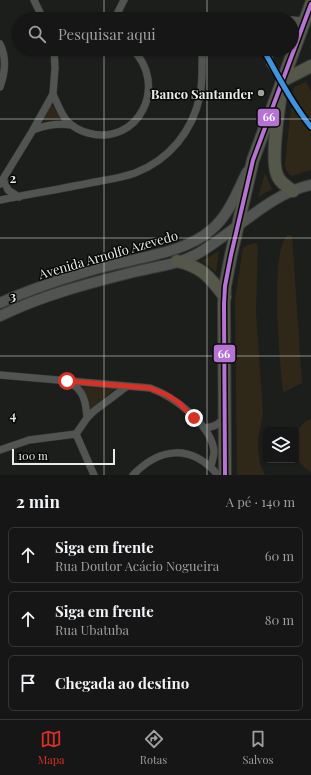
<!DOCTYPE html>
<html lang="pt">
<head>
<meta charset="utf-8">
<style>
	body { margin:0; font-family:"Playfair Display",serif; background:#222322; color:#f1f3f6 }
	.controls { position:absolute; right:12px; bottom:12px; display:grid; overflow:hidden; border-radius:6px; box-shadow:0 1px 3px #0004 }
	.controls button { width:36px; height:36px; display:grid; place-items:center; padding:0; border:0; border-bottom:1px solid #343534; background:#151615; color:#f1f3f6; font:20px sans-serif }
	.scale { position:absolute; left:12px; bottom:10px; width:103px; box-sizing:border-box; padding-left:4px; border:2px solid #e8ebe8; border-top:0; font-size:11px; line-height:14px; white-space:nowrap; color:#e8ebe8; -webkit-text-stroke:3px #070807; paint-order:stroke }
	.stop { position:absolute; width:12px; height:12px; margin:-9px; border:3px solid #d93025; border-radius:50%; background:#fff }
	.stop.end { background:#d93025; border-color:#fff; box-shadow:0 1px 4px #0008 }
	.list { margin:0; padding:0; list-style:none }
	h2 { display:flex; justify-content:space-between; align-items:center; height:52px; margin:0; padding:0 16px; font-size:17px }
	h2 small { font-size:13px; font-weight:400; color:#9d9fa0 }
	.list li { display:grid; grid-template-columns:26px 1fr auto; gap:12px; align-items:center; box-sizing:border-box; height:56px; margin:0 8px 8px; padding:0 8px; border:1px solid #343534; border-radius:6px }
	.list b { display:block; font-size:15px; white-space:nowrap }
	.list p { margin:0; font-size:13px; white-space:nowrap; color:#9d9fa0 }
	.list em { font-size:13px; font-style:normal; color:#9d9fa0 }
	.icon { flex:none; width:22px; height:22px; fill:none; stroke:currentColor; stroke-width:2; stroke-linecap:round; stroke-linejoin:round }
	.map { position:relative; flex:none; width:311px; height:475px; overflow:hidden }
	.search { position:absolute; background:#151615; box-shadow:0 1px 3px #0004; left:12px; right:12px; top:12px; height:44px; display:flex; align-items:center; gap:10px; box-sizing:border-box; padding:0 14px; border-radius:22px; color:#9d9fa0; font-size:15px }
	.sheet { height:244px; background:#151615 }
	nav { display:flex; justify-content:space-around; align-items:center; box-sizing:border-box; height:56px; border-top:1px solid #343534; background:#151615; font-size:11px; color:#9d9fa0 }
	nav a { display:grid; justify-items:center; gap:2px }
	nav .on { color:#d93025 }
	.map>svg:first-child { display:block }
</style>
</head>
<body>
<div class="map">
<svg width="311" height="475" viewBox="0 0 311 475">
	<rect width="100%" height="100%" fill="#1c1e1c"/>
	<path fill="#2f2818" d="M306,82L311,91V170L292,176C287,174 285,168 285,163L293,91L294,87Z
		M51,104L62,119L45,121L43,120Z
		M265,173L272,189L258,197Z
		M288,235L292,236L302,383L284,392L283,391C280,366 269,249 288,235Z
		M255,243L258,245L256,312L263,413L258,439V450L260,464L265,475H237L235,299L243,248L248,245Z
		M219,251L216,272L202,261Z
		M82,387L115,389L90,409L88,397Z
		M311,419V472C306,469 302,466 299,461C296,457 296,453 296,449C296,436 297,424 311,419Z"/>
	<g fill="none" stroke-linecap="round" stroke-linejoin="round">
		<defs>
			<path id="minor" d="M34,0L43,19
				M118,19V12L124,0
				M292,20L304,21
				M0,44C7,58 5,73 0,87
				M268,49L270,64L282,81
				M53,94C57,103 61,114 67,121C73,127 80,131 88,133C139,147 169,84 132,49
				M33,130C46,125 57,123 71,125
				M3,179L8,190L19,197
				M0,184L33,130L53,94L55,68L54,49
				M0,200C30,194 60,189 90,183C105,180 121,178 135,173C169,160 193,131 200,95C203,80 202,64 202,49
				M0,375L150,388C173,396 211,424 214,451C214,457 212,461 211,466
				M69,382C84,390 86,402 87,418
				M204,428C214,427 218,425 225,417
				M76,434L94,475
				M0,450L29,440L76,434L87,418L94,411L126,387
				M133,475C160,447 191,444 218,475"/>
			<path id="secondary" d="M0,303C33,288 67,277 103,267C136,258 185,253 211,230C229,215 237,192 247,172
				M0,316C41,296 86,284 130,273C152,267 177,265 197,254C233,234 270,193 311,185"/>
			<path id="primary" d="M282,81L311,66
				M280,100C278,117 270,163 278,177C281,183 287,187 293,191
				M177,261C202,267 209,276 225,297
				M225,475L224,304L225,286L231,255L253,160L311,4"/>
		</defs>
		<use href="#minor" stroke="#373937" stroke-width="8"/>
		<use href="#secondary" stroke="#373937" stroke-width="12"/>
		<use href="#primary" stroke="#373937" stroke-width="14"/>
		<use href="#minor" stroke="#525452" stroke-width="7"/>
		<use href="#secondary" stroke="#525452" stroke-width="10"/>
		<use href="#primary" stroke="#55574a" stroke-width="12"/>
		<defs>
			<path id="bus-1" d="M225,475L224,304L225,286L231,255L253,160L311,4"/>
		</defs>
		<use href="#bus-1" stroke="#070807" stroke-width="7"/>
		<use href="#bus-1" stroke="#b673d3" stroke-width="4"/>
		<defs>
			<path id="metro-1" d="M263,49C278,76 292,103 311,127"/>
		</defs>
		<use href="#metro-1" stroke="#070807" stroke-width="8"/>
		<use href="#metro-1" stroke="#4094de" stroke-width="5"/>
	</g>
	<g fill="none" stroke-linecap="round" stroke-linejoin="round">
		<path stroke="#d93025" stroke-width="5" d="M67,381L150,388L167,395L178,402L194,418"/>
	</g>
	<path fill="none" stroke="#e8ebe8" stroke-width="1" stroke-opacity="0.55" d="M104,0V19M207,0V19M104,49V475M207,49V475M0,119H311M0,238H311M0,356H311"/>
	<circle fill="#a1a3a1" stroke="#070807" stroke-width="1.5" cx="261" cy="93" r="4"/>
	<g text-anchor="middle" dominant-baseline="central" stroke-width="3" stroke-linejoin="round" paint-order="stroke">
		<g font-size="13" font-weight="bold" fill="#e8ebe8" stroke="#070807" text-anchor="end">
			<text x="253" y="93">Banco Santander</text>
		</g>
		<g font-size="13" fill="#e8ebe8" stroke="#070807">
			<text transform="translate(108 254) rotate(-16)">Avenida Arnolfo Azevedo</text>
		</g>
	</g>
	<g font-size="13" text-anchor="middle" font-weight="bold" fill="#e8ebe8" stroke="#070807" stroke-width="3" stroke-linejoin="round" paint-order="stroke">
		<text x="13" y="183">2</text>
		<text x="13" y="301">3</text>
		<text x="13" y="420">4</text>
	</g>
	<g stroke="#070807" stroke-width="1.5">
		<rect x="257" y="108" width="23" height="19" rx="4" fill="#b673d3"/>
		<rect x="213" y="344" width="23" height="19" rx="4" fill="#b673d3"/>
	</g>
	<g font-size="11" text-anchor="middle" font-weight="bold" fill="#fff">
		<text x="269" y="121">66</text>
		<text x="224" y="358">66</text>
	</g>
</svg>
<div class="controls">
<button><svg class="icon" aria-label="layers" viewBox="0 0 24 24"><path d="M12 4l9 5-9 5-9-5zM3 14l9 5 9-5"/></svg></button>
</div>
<div class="scale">100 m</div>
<div class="stop" style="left:67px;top:381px"></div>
<div class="stop end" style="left:194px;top:418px"></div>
<div class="search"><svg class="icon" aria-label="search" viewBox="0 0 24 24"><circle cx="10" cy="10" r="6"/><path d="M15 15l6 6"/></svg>Pesquisar aqui</div>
</div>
<section class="sheet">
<h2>2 min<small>A pé · 140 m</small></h2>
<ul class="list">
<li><svg class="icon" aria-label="ahead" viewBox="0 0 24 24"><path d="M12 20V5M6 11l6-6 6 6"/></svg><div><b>Siga em frente</b><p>Rua Doutor Acácio Nogueira</p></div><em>60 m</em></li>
<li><svg class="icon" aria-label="ahead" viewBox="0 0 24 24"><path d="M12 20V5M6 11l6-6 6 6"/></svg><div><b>Siga em frente</b><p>Rua Ubatuba</p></div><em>80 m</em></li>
<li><svg class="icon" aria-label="arrive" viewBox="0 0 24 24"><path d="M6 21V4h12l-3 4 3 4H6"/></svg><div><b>Chegada ao destino</b></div></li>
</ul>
</section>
<nav>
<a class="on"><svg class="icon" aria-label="map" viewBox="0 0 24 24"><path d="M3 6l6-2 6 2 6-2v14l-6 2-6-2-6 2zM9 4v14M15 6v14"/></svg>Mapa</a>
<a><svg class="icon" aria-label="directions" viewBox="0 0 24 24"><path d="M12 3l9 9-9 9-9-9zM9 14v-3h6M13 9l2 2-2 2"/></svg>Rotas</a>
<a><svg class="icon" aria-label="saved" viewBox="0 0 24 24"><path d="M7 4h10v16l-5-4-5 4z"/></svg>Salvos</a>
</nav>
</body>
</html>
